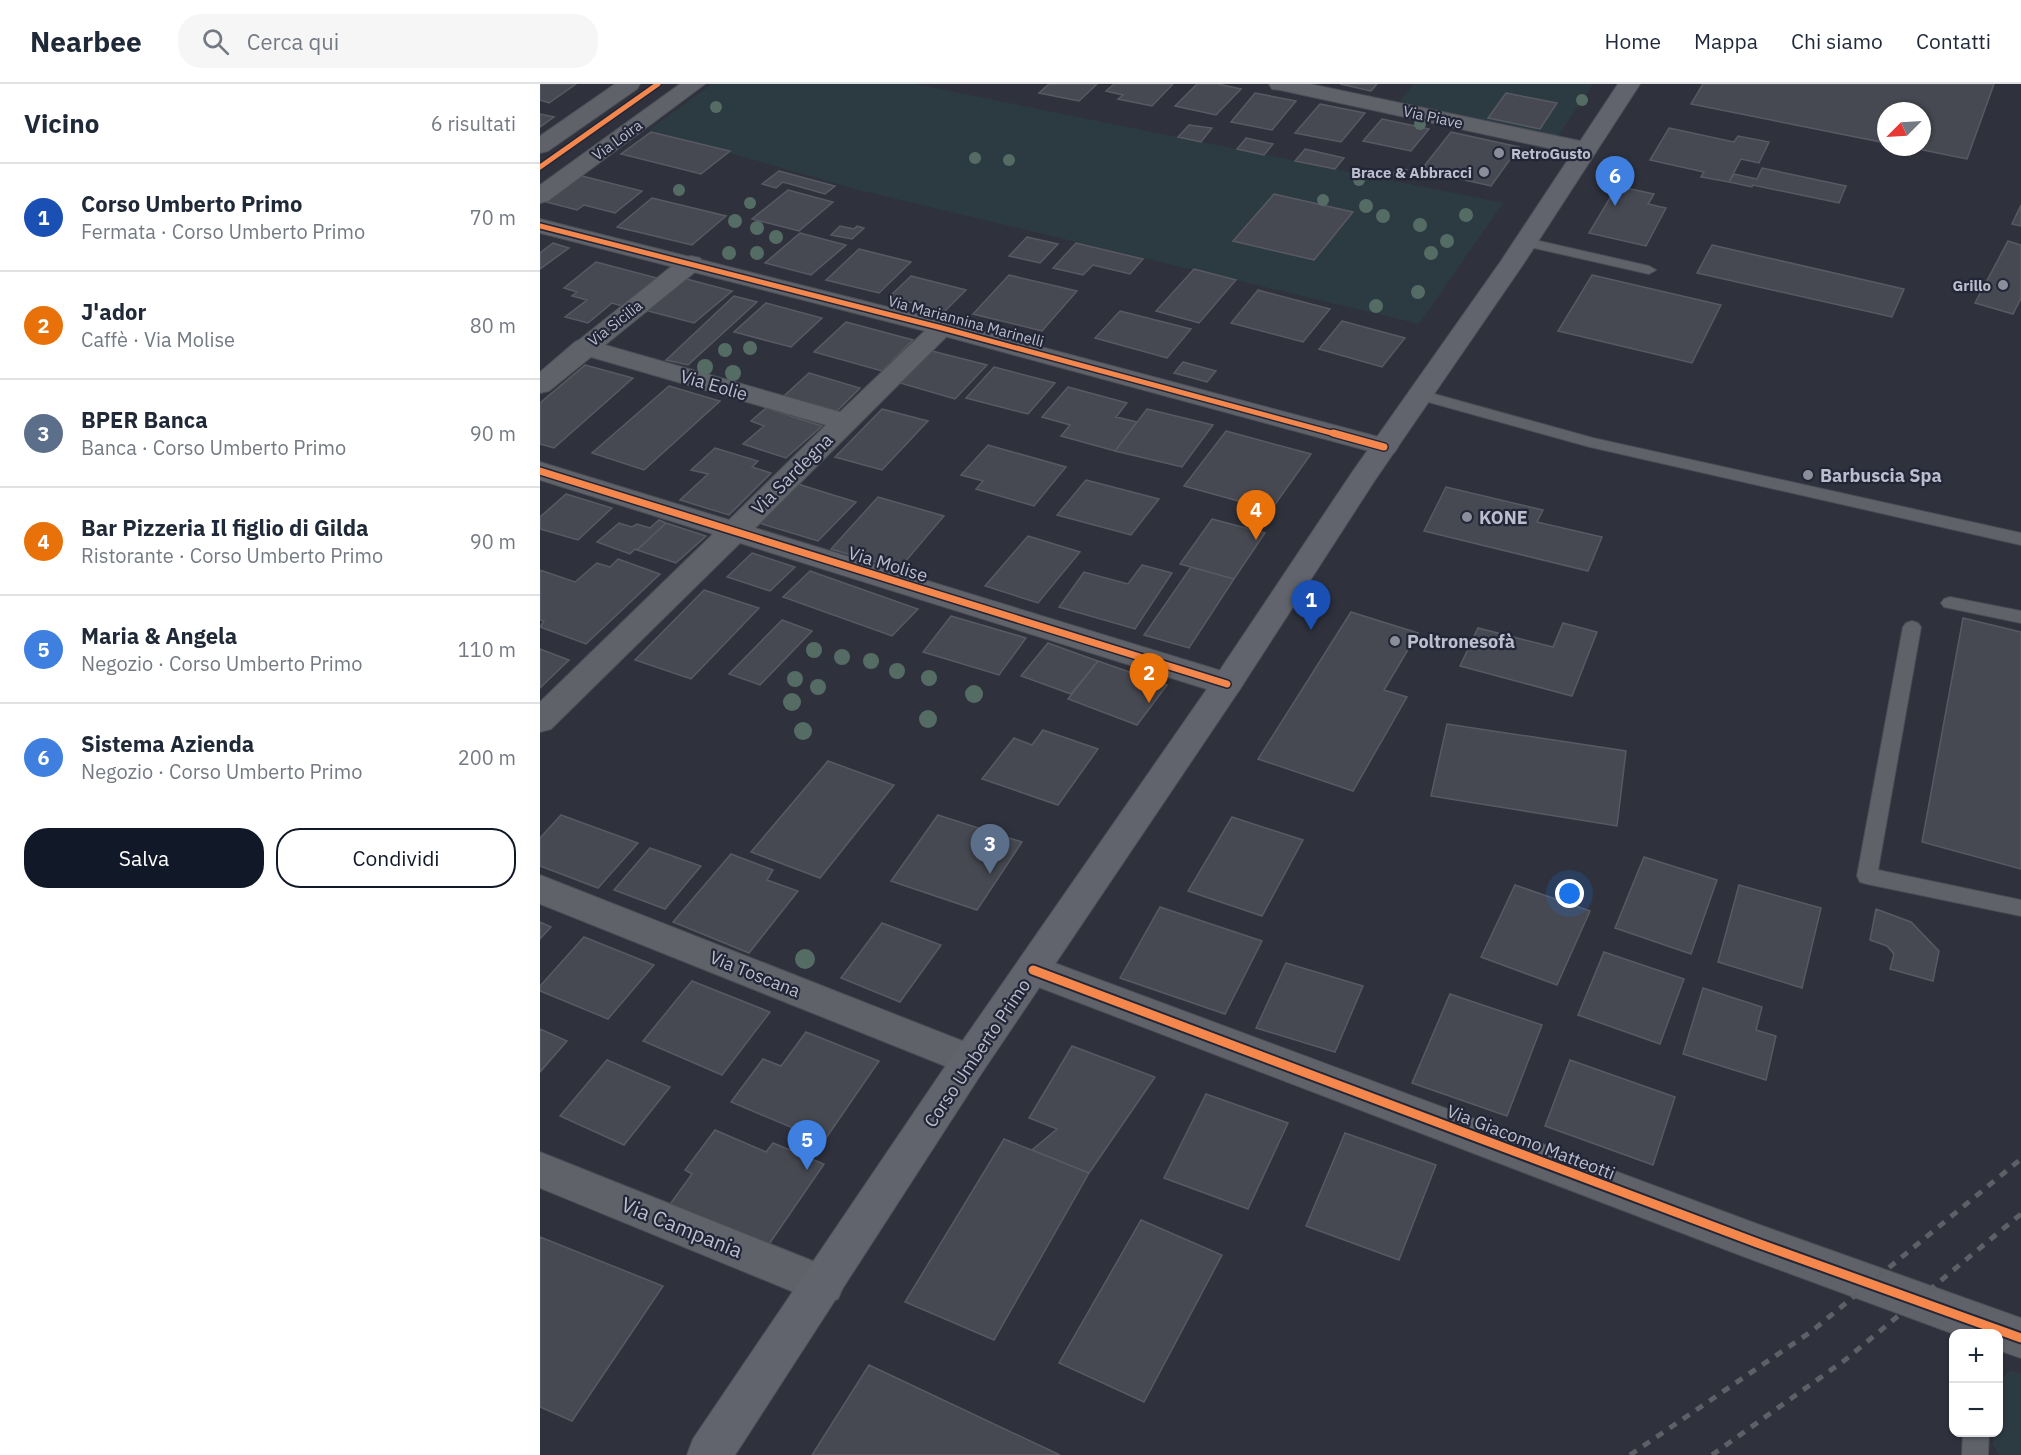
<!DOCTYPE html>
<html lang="it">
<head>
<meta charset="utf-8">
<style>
	body { margin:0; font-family:"IBM Plex Sans",sans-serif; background:#f6f6f7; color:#1f2937 }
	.controls { position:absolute; right:18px; bottom:18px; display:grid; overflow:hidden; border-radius:12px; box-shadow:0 2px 4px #0004 }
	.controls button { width:54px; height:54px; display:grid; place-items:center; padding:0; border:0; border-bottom:2px solid #e0e1e3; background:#fff; color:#1f2937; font:30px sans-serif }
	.compass { position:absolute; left:1337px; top:18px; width:54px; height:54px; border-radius:50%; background:#fff; box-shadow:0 2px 4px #0004; rotate:246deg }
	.you { position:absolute; left:1030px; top:810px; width:21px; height:21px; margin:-15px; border:4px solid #fff; border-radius:50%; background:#1a73e8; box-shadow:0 0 0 9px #1a73e833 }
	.badge { display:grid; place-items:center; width:39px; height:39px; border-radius:50%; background:#111827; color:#fff; font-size:20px; font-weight:700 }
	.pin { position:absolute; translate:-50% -50px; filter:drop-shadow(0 2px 3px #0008) }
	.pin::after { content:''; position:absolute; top:32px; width:21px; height:18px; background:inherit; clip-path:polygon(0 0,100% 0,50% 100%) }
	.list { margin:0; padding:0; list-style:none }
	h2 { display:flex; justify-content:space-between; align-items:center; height:78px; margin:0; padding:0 24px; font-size:26px }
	h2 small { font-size:20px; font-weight:400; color:#747a83 }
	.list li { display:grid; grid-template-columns:39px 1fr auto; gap:18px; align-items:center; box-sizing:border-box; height:108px; padding:0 24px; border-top:2px solid #e0e1e3 }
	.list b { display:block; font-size:22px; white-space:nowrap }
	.list p { margin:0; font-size:20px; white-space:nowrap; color:#747a83 }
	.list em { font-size:20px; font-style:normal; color:#747a83 }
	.actions { display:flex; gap:12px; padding:18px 24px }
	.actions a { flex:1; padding:14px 0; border:2px solid #111827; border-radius:24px; text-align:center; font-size:21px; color:#111827 }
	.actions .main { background:#111827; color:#fff }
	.icon { flex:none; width:33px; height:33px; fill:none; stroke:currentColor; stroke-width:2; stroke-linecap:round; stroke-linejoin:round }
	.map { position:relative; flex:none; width:1481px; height:1371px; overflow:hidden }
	header { display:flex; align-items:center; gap:36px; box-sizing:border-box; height:84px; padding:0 30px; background:#fff; border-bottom:2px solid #e0e1e3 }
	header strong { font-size:28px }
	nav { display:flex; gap:33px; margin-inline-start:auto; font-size:21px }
	.search { width:420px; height:54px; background:#f6f6f7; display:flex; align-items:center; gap:15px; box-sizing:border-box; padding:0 21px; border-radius:24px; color:#747a83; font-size:22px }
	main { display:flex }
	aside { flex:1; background:#fff }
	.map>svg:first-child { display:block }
</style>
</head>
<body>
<header>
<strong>Nearbee</strong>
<div class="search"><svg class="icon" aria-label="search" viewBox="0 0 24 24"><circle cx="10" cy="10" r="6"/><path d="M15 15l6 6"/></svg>Cerca qui</div>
<nav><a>Home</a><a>Mappa</a><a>Chi siamo</a><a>Contatti</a></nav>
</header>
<main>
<aside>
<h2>Vicino<small>6 risultati</small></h2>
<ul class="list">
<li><span class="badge" style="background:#1a4fb4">1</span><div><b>Corso Umberto Primo</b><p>Fermata · Corso Umberto Primo</p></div><em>70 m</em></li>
<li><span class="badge" style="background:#e8710a">2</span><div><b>J'ador</b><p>Caffè · Via Molise</p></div><em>80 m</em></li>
<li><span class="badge" style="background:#5c6f8a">3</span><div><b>BPER Banca</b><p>Banca · Corso Umberto Primo</p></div><em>90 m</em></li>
<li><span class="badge" style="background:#e8710a">4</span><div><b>Bar Pizzeria Il figlio di Gilda</b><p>Ristorante · Corso Umberto Primo</p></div><em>90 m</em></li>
<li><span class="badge" style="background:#3f7fe0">5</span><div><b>Maria &amp; Angela</b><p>Negozio · Corso Umberto Primo</p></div><em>110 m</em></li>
<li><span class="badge" style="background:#3f7fe0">6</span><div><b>Sistema Azienda</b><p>Negozio · Corso Umberto Primo</p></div><em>200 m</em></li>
</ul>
<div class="actions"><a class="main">Salva</a><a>Condividi</a></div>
</aside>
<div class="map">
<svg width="1481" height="1371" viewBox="0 0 1481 1371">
	<rect width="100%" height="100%" fill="#2f323c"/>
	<path fill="#2c3a42" d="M172,0H375L963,119L879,240L319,106L109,46Z
		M874,0H1053L1018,52L858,19Z
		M1470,1286L1481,1290V1371H1459L1453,1360V1349L1458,1348C1458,1328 1454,1302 1470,1286Z"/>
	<path fill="#474952" stroke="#585a63" stroke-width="1.5" d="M0,0H36L9,19L0,16Z
		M509,0H557L539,17L499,9Z
		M574,0H633L612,22L578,15L583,11L566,7Z
		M657,0H678L701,5L676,31L635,22Z
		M800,0H837L831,7Z
		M1163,0H1454L1427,75L1368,63H1382V27H1346V59L1151,20Z
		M715,9L756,17L732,46L691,38Z
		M966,9L1017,19L1000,45L948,34Z
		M780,20L825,29L801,58L755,49Z
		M0,30L14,33L0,43Z
		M842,35L889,45L871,67L823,57Z
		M649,41L672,44L661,58L638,53Z
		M1129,44L1194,58L1198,52L1229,58L1219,79L1201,75L1189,98L1161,93L1164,88L1110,76Z
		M111,48L190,67L161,90L81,70Z
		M911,48L979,63L951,102L881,86Z
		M706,54L733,60L724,71L697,65Z
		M765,65L804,74L795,85L755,77Z
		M858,84L867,86L861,93L852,91Z
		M1222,84L1306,102L1299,119L1213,101L1212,103L1189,98L1194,90L1217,95Z
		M239,87L295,102L285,110L243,98L236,104L222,100Z
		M42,92L102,107L75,129L44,121L37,126L6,118Z
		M1077,102L1114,110L1108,120L1126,124L1106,162L1049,149Z
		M248,106L293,118L259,147L212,135Z
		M734,110L813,128L774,176L693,157Z
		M112,114L186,132L152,161L77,143Z
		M1481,121V142L1472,140Z
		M300,142L314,145L317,142L324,144L312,155L291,151Z
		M260,149L306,161L271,191L225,179Z
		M487,153L518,160L500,179L469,172Z
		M1468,157L1481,161V214L1473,230L1435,219Z
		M13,159L29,164L0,185V169Z
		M536,159L603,175L590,190L553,181L543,191L513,184Z
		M1172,161L1364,205L1352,233L1157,189Z
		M319,165L371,178L339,209L286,196Z
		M56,178L117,194L82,222L72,219L48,239L25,233L47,216L32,212L37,208L24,204Z
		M654,185L696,196L659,239L616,227Z
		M469,191L537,207L502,247L433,230Z
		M1052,191L1181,221L1152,279L1018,247Z
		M371,192L426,206L405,227L349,213Z
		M143,194L192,207L154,239L104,226Z
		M718,206L790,225L763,258L691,239Z
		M194,212L217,218L148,281L126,276Z
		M226,219L282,234L251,263L194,248Z
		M580,227L651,245L627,274L555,254Z
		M802,237L865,254L842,283L779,265Z
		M306,238L373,256L342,287L274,268Z
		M392,267L447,281L415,315L360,299Z
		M643,278L676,287L667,298L634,289Z
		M45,281L93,294L14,364L0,360V319Z
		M454,283L515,299L488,330L426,314Z
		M269,289L320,304L297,327L244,312Z
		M129,302L180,317L104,386L52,369Z
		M528,303L587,319L576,333L597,338L575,367L521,352L530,341L502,333Z
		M226,324L282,342L246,374L203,360L224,342L211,337Z
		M342,325L388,337L342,386L295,373Z
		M607,325L673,341L642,383L575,367Z
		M686,347L771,370L731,426L644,402Z
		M448,361L526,383L494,422L436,405L443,397L421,391Z
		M175,364L218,377L212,383L231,389L189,431L140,416L168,390L151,386Z
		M546,396L619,415L591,451L517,431Z
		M258,400L316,418L278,457L219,439Z
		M906,403L1003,426L997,438L1062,453L1048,487L884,447Z
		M26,410L72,424L38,456L0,445V433Z
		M338,413L404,432L359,485L291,465Z
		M672,435L725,449L694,495L640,480Z
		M119,436L126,439L97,466L95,465L90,470L57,458L79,439L92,443L97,440L110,444Z
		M126,439L166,452L136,479L97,466Z
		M488,452L540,468L498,519L445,502Z
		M212,469L255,483L230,507L187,493Z
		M78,475L120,490L46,560L0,543L4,537L0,536V486L35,498L57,479L70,483Z
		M602,481L632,489L595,545L519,523L544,488L588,500Z
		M651,483L694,495L649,564L604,551Z
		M270,487L378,525L352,552L243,513Z
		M164,506L219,524L151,595L95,576Z
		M811,528L878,549L844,606L867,613L813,707L718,675Z
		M411,532L486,554L459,591L383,568Z
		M1423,534L1481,548V785L1382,758Z
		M242,536L272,547L220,601L189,590Z
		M1023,539L1057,548L1032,612L920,582L938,544L1013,563Z
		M508,559L558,577L531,610L481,592Z
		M0,565L29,576L0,604Z
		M558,577L627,601L597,641L528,615Z
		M907,640L1086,667L1077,742L891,712Z
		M503,646L558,665L518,721L442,695L474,654L492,661Z
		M288,677L354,701L280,794L211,768Z
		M21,731L98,759L58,804L0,782V754Z
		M398,731L482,758L437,826L351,797Z
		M692,733L763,756L722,832L648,807Z
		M110,764L161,782L125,825L74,806Z
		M191,770L233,786L227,796L258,807L209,869L133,838Z
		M1104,773L1177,796L1151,870L1075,844Z
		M975,801L1050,827L1017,901L941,873Z
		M1199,801L1281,824L1262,904L1178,878Z
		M620,823L722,857L685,930L580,894Z
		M1336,825L1371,838L1399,867L1393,897L1350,885L1354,870L1347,862L1330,856Z
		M0,838L11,843L0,855Z
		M342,839L401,861L360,918L301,894Z
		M44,853L114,881L68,935L0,907V902Z
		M1064,868L1144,895L1120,960L1038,931Z
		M746,879L823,902L795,968L716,944Z
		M152,897L230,928L182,991L103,957Z
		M1163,904L1222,923L1216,946L1236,952L1226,996L1143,970Z
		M910,910L1002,941L967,1032L872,999Z
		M0,945L27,957L0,988Z
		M266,948L339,977L284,1057L191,1018L223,975L241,982Z
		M532,962L615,993L549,1089L492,1066L517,1045L489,1034Z
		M67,976L130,1003L84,1061L20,1032Z
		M1030,976L1135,1013L1113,1081L1005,1042Z
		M666,1010L748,1039L708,1125L624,1094Z
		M175,1046L226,1068L233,1059L284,1080L225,1166L128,1123L152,1090L145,1086Z
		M805,1049L896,1081L859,1176L766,1142Z
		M464,1055L549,1089L454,1256L365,1218Z
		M601,1136L682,1171L604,1318L519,1279Z
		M0,1153L123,1202L32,1337L0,1323Z
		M329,1281L520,1371H272Z"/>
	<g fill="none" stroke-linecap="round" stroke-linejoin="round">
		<defs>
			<path id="service" d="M986,154L1109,182L1116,186L1109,190L981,161L979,158L981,155Z
				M880,306L1053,354L1481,449V461L1050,363L874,314L872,311L874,308Z
				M1410,513L1481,527V539L1404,523L1401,519L1404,515Z
				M1372,537L1378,539L1381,543L1338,786L1481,816V832L1327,800L1320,798L1317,792L1363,543L1366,539Z
				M1423,1348H1449L1448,1371H1422Z"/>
			<path id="minor" d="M75,0H100L97,5L8,67L0,69V52Z
				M140,0H165L8,117L0,119V101Z
				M729,0H770L1045,58L1053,60L1056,65L1053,70L1045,72L740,6L732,5Z
				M151,172L160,174L163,179L160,184L65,261L300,328L393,239L402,236L411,239L415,244L215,444L698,592L703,600L698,608L687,611L676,608L200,459L11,645L0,648V618L173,450L0,396V378L189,436L286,341L51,273L9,307L0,309V288L35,258L39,256L142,174Z
				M0,791L443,965L449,976L443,987L430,992L0,820Z
				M493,871L1220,1141L1481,1234V1274L1458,1266V1250H1414L1205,1173L480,896L475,886L480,876Z
				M0,1068L298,1187L304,1201L298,1215L283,1220L0,1104Z"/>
			<path id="tertiary" d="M0,135L411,239L854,357L858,363L854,369L844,371L393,249L0,149Z"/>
			<path id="primary" d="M1078,0H1100L984,179L835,396L698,608L443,987L195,1371H147L153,1355L417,965L676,592L813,387L961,177Z"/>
		</defs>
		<use href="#service" stroke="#4b4d55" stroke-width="2"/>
		<use href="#minor" stroke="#4b4d55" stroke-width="2"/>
		<use href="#tertiary" stroke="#4b4d55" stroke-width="2"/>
		<use href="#primary" stroke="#4d4f59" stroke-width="2"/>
		<use href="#service" fill="#60626a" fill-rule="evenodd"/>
		<use href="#minor" fill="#60626a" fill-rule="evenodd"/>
		<use href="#tertiary" fill="#60626a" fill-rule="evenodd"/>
		<use href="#primary" fill="#61646c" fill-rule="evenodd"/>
		<path stroke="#5e6068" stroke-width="5" stroke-dasharray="8 8" stroke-linecap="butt" d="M1090,1371L1272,1247L1481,1075
			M1172,1371L1305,1276L1481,1130"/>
		<defs>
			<path id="cycleway-far2" d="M0,83L118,0
				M0,142L402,244L799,351"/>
			<path id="cycleway-far1" d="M793,349L844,363
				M0,387L687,600"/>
			<path id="cycleway" d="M493,886L1220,1160L1481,1254"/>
		</defs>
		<use href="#cycleway-far2" stroke="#222637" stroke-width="8"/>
		<use href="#cycleway-far1" stroke="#222637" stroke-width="10"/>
		<use href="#cycleway" stroke="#222637" stroke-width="13"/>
		<use href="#cycleway-far2" stroke="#f5874c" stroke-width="5"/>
		<use href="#cycleway-far1" stroke="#f5874c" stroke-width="7"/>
		<use href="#cycleway" stroke="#f5874c" stroke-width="9"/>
	</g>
	<g fill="#556c64">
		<circle cx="1042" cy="16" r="6"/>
		<circle cx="176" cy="23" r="6"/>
		<circle cx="880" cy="40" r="6"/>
		<circle cx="435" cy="74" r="6"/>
		<circle cx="469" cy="76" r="6"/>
		<circle cx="819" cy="96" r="6"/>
		<circle cx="139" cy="106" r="6"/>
		<circle cx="783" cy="116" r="6"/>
		<circle cx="210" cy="119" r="6"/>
		<circle cx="826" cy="122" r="7"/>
		<circle cx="926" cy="131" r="7"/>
		<circle cx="843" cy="132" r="7"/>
		<circle cx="195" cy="137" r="7"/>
		<circle cx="880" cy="141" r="7"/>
		<circle cx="217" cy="144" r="7"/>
		<circle cx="236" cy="153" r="7"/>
		<circle cx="907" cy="157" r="7"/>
		<circle cx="189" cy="169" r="7"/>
		<circle cx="217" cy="169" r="7"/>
		<circle cx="891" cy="169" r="7"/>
		<circle cx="878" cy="208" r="7"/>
		<circle cx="836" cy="222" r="7"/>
		<circle cx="210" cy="264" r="7"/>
		<circle cx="185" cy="266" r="7"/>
		<circle cx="165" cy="283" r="8"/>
		<circle cx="193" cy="289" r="8"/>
		<circle cx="274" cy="566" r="8"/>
		<circle cx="302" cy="573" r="8"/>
		<circle cx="331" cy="577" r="8"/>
		<circle cx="357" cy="587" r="8"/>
		<circle cx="389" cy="594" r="8"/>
		<circle cx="255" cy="595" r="8"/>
		<circle cx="278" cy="603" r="8"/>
		<circle cx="434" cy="610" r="9"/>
		<circle cx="252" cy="618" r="9"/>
		<circle cx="388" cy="635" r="9"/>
		<circle cx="263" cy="647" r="9"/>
		<circle cx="265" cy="875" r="10"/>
	</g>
	<g fill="#8a8d9a" stroke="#222637" stroke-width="2">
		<circle cx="959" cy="69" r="6"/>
		<circle cx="944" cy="88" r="6"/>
		<circle cx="1463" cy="201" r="6"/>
		<circle cx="1268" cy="391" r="6"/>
		<circle cx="927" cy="433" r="6"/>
		<circle cx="855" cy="557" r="6"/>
	</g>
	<g text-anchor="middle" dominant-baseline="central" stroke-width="4.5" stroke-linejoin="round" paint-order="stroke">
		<g font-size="15" fill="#bbbecc" stroke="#222637">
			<text transform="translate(893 33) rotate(12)">Via Piave</text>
			<text transform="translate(77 56) rotate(-36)">Via Loira</text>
			<text transform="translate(426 237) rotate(15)">Via Mariannina Marinelli</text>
			<text transform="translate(75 239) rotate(-38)">Via Sicilia</text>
		</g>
		<g font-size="15" font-weight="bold" fill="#bbbecc" stroke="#222637" text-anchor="end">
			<text x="971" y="69" text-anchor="start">RetroGusto</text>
			<text x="932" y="88">Brace &amp; Abbracci</text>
			<text x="1451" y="201">Grillo</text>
		</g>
		<g font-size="18" fill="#bbbecc" stroke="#222637">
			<text transform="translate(174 301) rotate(16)">Via Eolie</text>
			<text transform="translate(252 390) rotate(-45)">Via Sardegna</text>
			<text transform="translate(348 480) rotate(17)">Via Molise</text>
			<text transform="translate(215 890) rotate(22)">Via Toscana</text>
			<text transform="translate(437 969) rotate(-56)">Corso Umberto Primo</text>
			<text transform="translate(991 1058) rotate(21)">Via Giacomo Matteotti</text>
		</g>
		<g font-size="18" font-weight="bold" fill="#bbbecc" stroke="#222637" text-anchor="start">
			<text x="1280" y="391">Barbuscia Spa</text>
			<text x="939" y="433">KONE</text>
			<text x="867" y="557">Poltronesofà</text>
		</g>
		<g font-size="21" fill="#bbbecc" stroke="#222637">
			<text transform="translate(142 1143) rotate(22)">Via Campania</text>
		</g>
	</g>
</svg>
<div class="controls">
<button>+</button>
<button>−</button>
</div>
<svg class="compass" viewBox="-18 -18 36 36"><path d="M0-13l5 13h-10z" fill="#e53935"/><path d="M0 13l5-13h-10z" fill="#747a83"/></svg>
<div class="you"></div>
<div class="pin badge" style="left:771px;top:546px;background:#1a4fb4">1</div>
<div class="pin badge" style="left:609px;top:619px;background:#e8710a">2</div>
<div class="pin badge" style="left:450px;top:790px;background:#5c6f8a">3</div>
<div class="pin badge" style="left:716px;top:456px;background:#e8710a">4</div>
<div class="pin badge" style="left:267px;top:1086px;background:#3f7fe0">5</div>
<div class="pin badge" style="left:1075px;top:122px;background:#3f7fe0">6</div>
</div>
</main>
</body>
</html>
